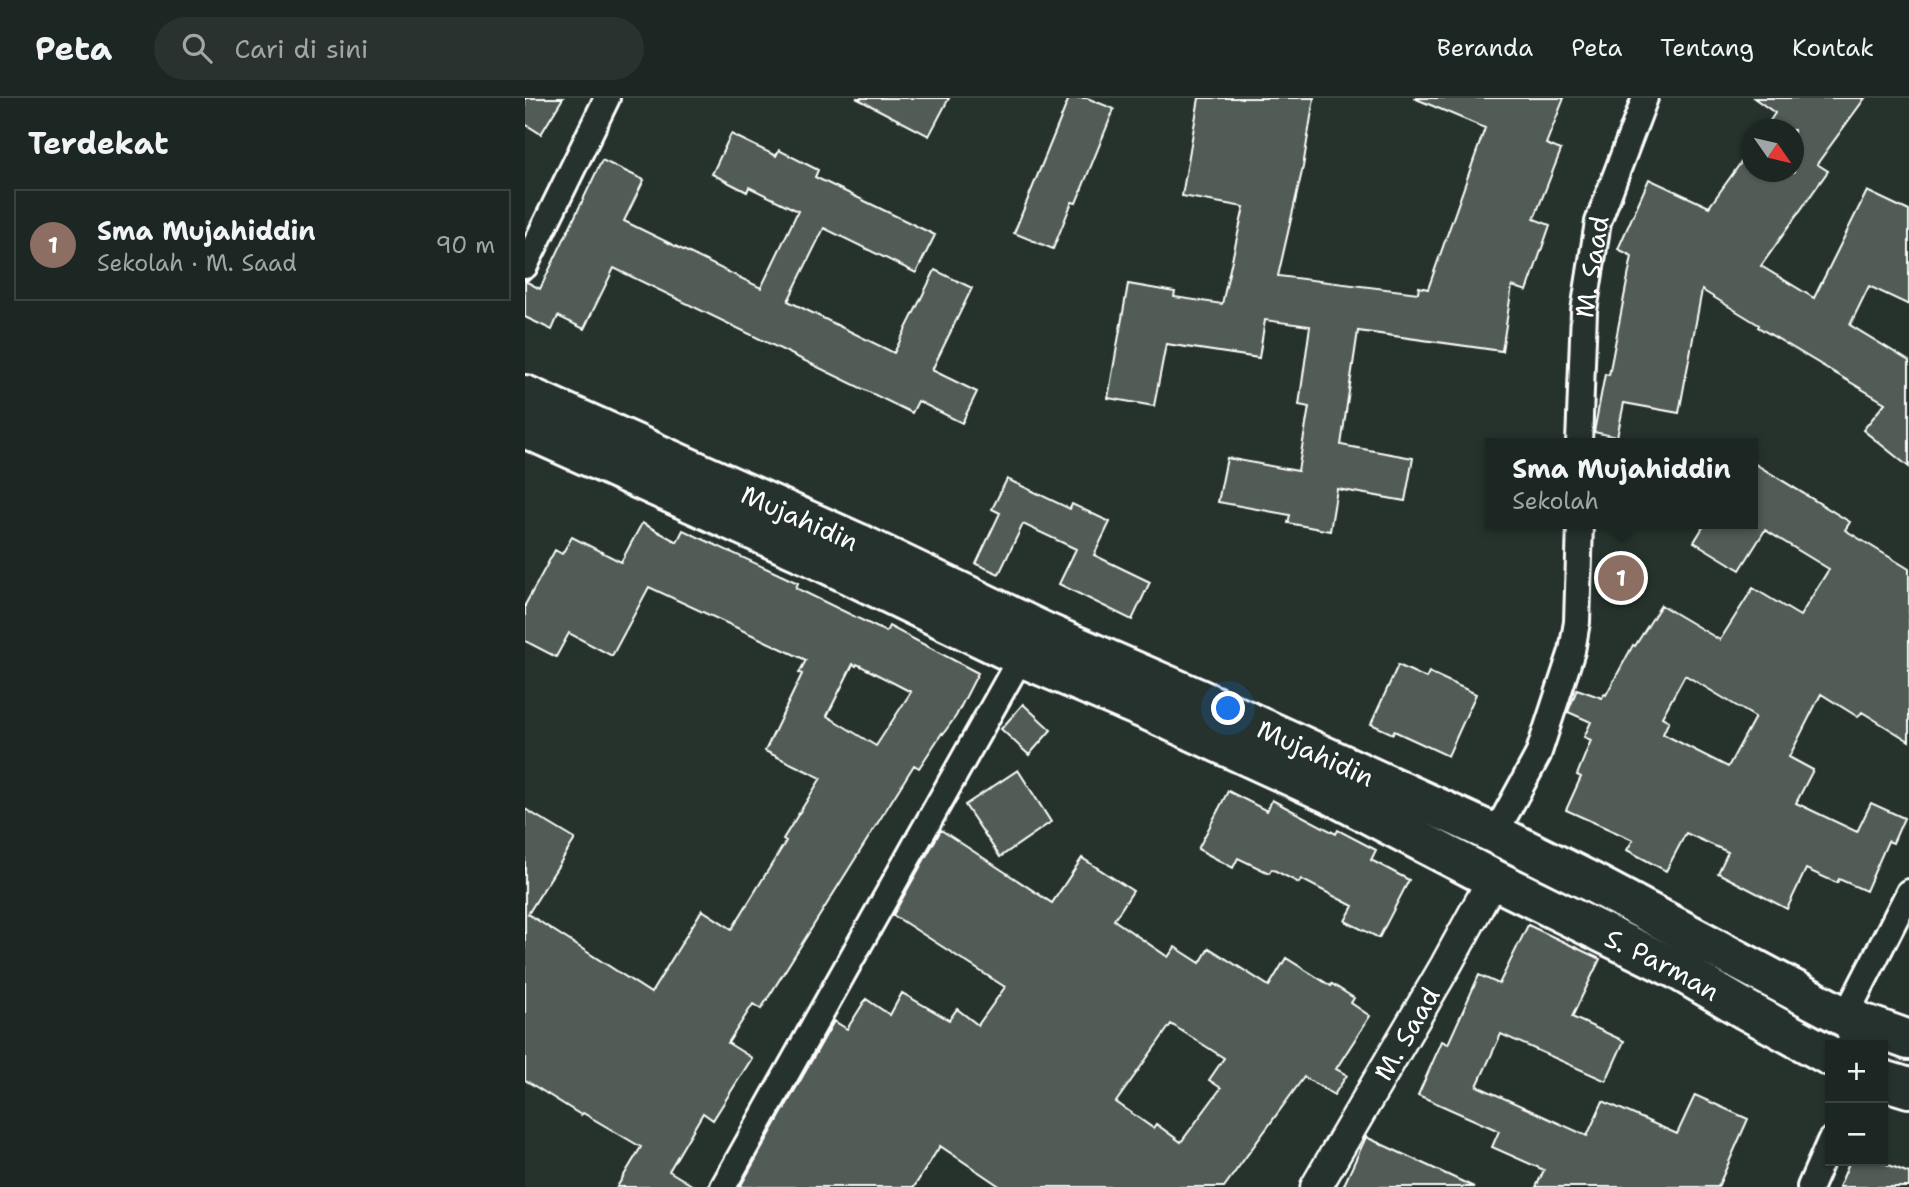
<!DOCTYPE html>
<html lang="id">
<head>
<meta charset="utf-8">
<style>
	body { margin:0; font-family:"Shantell Sans",sans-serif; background:#29322f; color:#f1f3f6 }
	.controls { position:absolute; right:21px; bottom:21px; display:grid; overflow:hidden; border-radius:0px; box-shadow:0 2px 5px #0004 }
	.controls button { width:63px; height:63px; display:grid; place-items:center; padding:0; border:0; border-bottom:2px solid #3a4340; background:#1c2622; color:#f1f3f6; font:35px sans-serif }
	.compass { position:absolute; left:1216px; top:21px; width:63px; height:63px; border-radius:50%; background:#1c2622; box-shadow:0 2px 5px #0004; rotate:124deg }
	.you { position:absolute; left:704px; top:611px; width:24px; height:24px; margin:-18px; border:5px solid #fff; border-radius:50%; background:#1a73e8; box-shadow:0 0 0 10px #1a73e833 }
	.badge { display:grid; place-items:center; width:46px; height:46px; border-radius:50%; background:#b45309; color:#fff; font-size:23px; font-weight:700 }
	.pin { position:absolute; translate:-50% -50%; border:4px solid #fff; box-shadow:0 2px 7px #0006 }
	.popup { position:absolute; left:960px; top:340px; width:273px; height:91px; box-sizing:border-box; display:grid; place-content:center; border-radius:0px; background:#1c2622; filter:drop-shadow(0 2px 5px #0005); font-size:23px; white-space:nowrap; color:#a0a5a5 }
	.popup b { font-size:26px; color:#f1f3f6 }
	.popup::after { content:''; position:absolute; left:50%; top:100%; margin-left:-14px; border:14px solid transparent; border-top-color:#1c2622 }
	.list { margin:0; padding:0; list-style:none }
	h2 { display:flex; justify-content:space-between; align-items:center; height:91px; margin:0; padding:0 28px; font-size:30px }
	h2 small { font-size:23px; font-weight:400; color:#a0a5a5 }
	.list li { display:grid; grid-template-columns:46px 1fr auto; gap:21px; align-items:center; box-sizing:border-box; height:112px; margin:0 14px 14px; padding:0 14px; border:2px solid #3a4340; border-radius:0px }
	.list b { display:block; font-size:26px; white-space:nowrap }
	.list p { margin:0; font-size:23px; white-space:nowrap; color:#a0a5a5 }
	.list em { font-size:23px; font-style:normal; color:#a0a5a5 }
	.icon { flex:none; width:38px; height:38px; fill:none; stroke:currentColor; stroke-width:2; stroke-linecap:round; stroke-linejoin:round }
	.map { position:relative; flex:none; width:1384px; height:1089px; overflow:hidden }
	header { display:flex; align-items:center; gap:42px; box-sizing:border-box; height:98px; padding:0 35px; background:#1c2622; border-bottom:2px solid #3a4340 }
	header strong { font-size:33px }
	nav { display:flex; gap:38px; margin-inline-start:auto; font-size:24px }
	.search { width:490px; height:63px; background:#29322f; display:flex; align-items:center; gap:18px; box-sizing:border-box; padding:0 24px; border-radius:38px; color:#a0a5a5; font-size:26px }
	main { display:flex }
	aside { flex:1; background:#1c2622 }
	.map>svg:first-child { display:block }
</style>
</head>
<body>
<header>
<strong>Peta</strong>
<div class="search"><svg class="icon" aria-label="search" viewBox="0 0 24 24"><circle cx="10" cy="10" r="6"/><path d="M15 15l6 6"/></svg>Cari di sini</div>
<nav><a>Beranda</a><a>Peta</a><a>Tentang</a><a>Kontak</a></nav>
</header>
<main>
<aside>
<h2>Terdekat<small></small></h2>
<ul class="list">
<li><span class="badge" style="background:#8d6e63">1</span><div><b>Sma Mujahiddin</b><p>Sekolah · M. Saad</p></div><em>90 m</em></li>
</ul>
</aside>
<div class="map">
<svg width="1384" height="1089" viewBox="0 0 1384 1089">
	<rect width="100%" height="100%" fill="#26332d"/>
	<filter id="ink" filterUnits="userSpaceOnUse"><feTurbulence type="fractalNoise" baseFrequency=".0143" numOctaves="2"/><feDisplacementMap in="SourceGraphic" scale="14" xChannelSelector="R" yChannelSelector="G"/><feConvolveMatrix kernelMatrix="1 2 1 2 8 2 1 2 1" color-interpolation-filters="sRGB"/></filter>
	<g filter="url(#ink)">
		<path fill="#515c57" stroke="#fff" stroke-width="2" fill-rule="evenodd" d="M0,0H38L16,36L0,26Z
			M331,0H424L404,38Z
			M544,0H562L589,11L551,105L547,104L528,151L489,135Z
			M674,0H789L778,69L753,178L893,195L894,189L903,191L960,30L889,0H1039L1021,46L1036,52L1009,121L1025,127L1002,193L987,188L977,253L833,233L816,347L888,360L880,403L812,391L805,433L763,425L765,417L693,404L702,360L773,373L784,309L774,307L785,228L740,222L734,260L641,246L629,308L583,300L603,186L650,194L649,199L697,206L719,109L657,98Z
			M1229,0H1340L1292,66L1303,73L1236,168L1289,200L1342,93L1384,113V207L1344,188L1325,227L1384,263V369L1338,332L1360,305L1233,229L1234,227L1177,192L1154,315L1099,305L1092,339L1069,334L1080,276L1084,277L1107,158L1093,151L1124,81L1184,109L1227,49V74H1269V32H1239L1250,15Z
			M206,36L251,58L254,52L293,72L290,79L410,137L391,175L299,130L263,203L369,255L410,172L447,190L407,272L452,294L437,325L393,303L387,315L89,170L59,231L33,218L27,232L0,219V183L15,191L77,62L119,82L99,123L236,190L273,113L224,89L222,94L187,76Z
			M1227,364L1325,424L1320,432L1384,471V643L1337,614L1333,619L1296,596L1264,659L1288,672L1271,705L1332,734L1346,705L1379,720L1368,745L1363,743L1341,793L1314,781L1312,785L1281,771L1262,811L1193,775L1203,754L1161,735L1141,773L1102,752L1108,742L1041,712L1056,679L1052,677L1066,642L1059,639L1066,624L1043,614L1052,591L1077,600L1079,596L1081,597L1108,547L1110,548L1136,507L1195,542L1228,490L1275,518L1304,471L1240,432L1215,472L1169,444L1180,426H1230L1227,424ZM1160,577L1230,619L1203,669L1138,636L1144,623L1137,619Z
			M482,381L545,411L547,406L585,424L569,457L625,484L607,522L534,486L551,451L498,426L474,476L451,466L475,415L467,411Z
			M117,425L152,444L158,432L273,485L271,490L361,534L364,528L453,575L431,618L418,636L417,635L394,670L389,667L236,911L228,906L203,945L227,960L188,1022L178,1015L144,1073L170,1089H92L116,1049L58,1015L56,1017L0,982V711L50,741L3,816L126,895L177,812L207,831L261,743L258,741L296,680L240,653L277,576L274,575L281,562L124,489L87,558L44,535L31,559L0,543V507L30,452L37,456L47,439L96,464ZM328,566L331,568L332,566L386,594L351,648L302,618Z
			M873,567L901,580L904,574L951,596L923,658L869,633L868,636L846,626Z
			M498,606L526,632L504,657L476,631Z
			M493,672L526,724L475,759L440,707Z
			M703,693L742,713L747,702L811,736L813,732L851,752L846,762L884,782L854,840L820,823L828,808L776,781L774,785L747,771L744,775L713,760L708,770L673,751Z
			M416,732L527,805L557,760L608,793L589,822L643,859L650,849L675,865L684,850L744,888L761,860L806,888L807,886L829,900L826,905L845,918L811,971L822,977L809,997L779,979L699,1089H476L415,1048L389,1089H215L309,923L322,931L341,901L365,917L377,895L424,922L432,911L453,927L480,889L368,817ZM646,926L699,960L684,982L696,990L656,1044L631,1026L628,1030L591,1004Z
			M1003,827L1075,861L1047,919L1099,943L1081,983L976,936L952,988L1062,1038L1078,1003L1152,1036L1170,997L1223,1021L1193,1089H1011L1019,1072L967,1049L974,1033L893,997L917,943L923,946L954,877L974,886Z
			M841,1039L949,1089H818Z
			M1325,1063H1354L1384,1075V1089H1314Z"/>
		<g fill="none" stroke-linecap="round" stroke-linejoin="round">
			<defs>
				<g id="minor">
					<path d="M0,168L82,0"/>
					<path id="s1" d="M1054,345L1059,213L1073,124L1120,0"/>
					<path d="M970,736L1013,657L1047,553L1052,524L1055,426"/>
					<path d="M1328,947L1320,919L1384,794"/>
					<path d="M198,1089L496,559"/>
					<path d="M1285,1089L1305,1043"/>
				</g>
				<g id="tertiary">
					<path id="s2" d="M791,1089L921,867L968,781"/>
				</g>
				<g id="primary">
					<path id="s3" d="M0,297L333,445L519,534L674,601L970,736L1064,783L1320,919L1384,942"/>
					<path id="s4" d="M0,330L288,459L496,559L624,613L805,696L968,781L1153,872L1221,912L1305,958"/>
					<path d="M1358,982L1384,990"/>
				</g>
			</defs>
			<use href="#minor" stroke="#fff" stroke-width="30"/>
			<use href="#tertiary" stroke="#fff" stroke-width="35"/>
			<use href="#primary" stroke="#fff" stroke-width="44"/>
			<use href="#minor" stroke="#26332d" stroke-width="24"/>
			<use href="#tertiary" stroke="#26332d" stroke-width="30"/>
			<use href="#primary" stroke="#26332d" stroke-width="38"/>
		</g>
	</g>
	<g text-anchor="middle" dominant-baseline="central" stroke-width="5" stroke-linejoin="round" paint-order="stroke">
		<g font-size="26" fill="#fff" stroke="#26332d">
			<text stroke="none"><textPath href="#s1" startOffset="177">M. Saad</textPath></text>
			<text stroke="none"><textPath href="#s3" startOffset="301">Mujahidin</textPath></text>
			<text stroke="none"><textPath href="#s3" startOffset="868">Mujahidin</textPath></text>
			<text stroke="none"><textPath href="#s4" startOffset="1258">S. Parman</textPath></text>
			<text stroke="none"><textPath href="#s2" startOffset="178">M. Saad</textPath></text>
		</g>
	</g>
</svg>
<div class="controls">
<button>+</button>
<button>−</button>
</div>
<svg class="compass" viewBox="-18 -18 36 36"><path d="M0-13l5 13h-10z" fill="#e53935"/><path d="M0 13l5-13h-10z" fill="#a0a5a5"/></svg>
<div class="you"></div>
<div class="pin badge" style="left:1096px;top:480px;background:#8d6e63">1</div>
<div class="popup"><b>Sma Mujahiddin</b>Sekolah</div>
</div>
</main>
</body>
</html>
